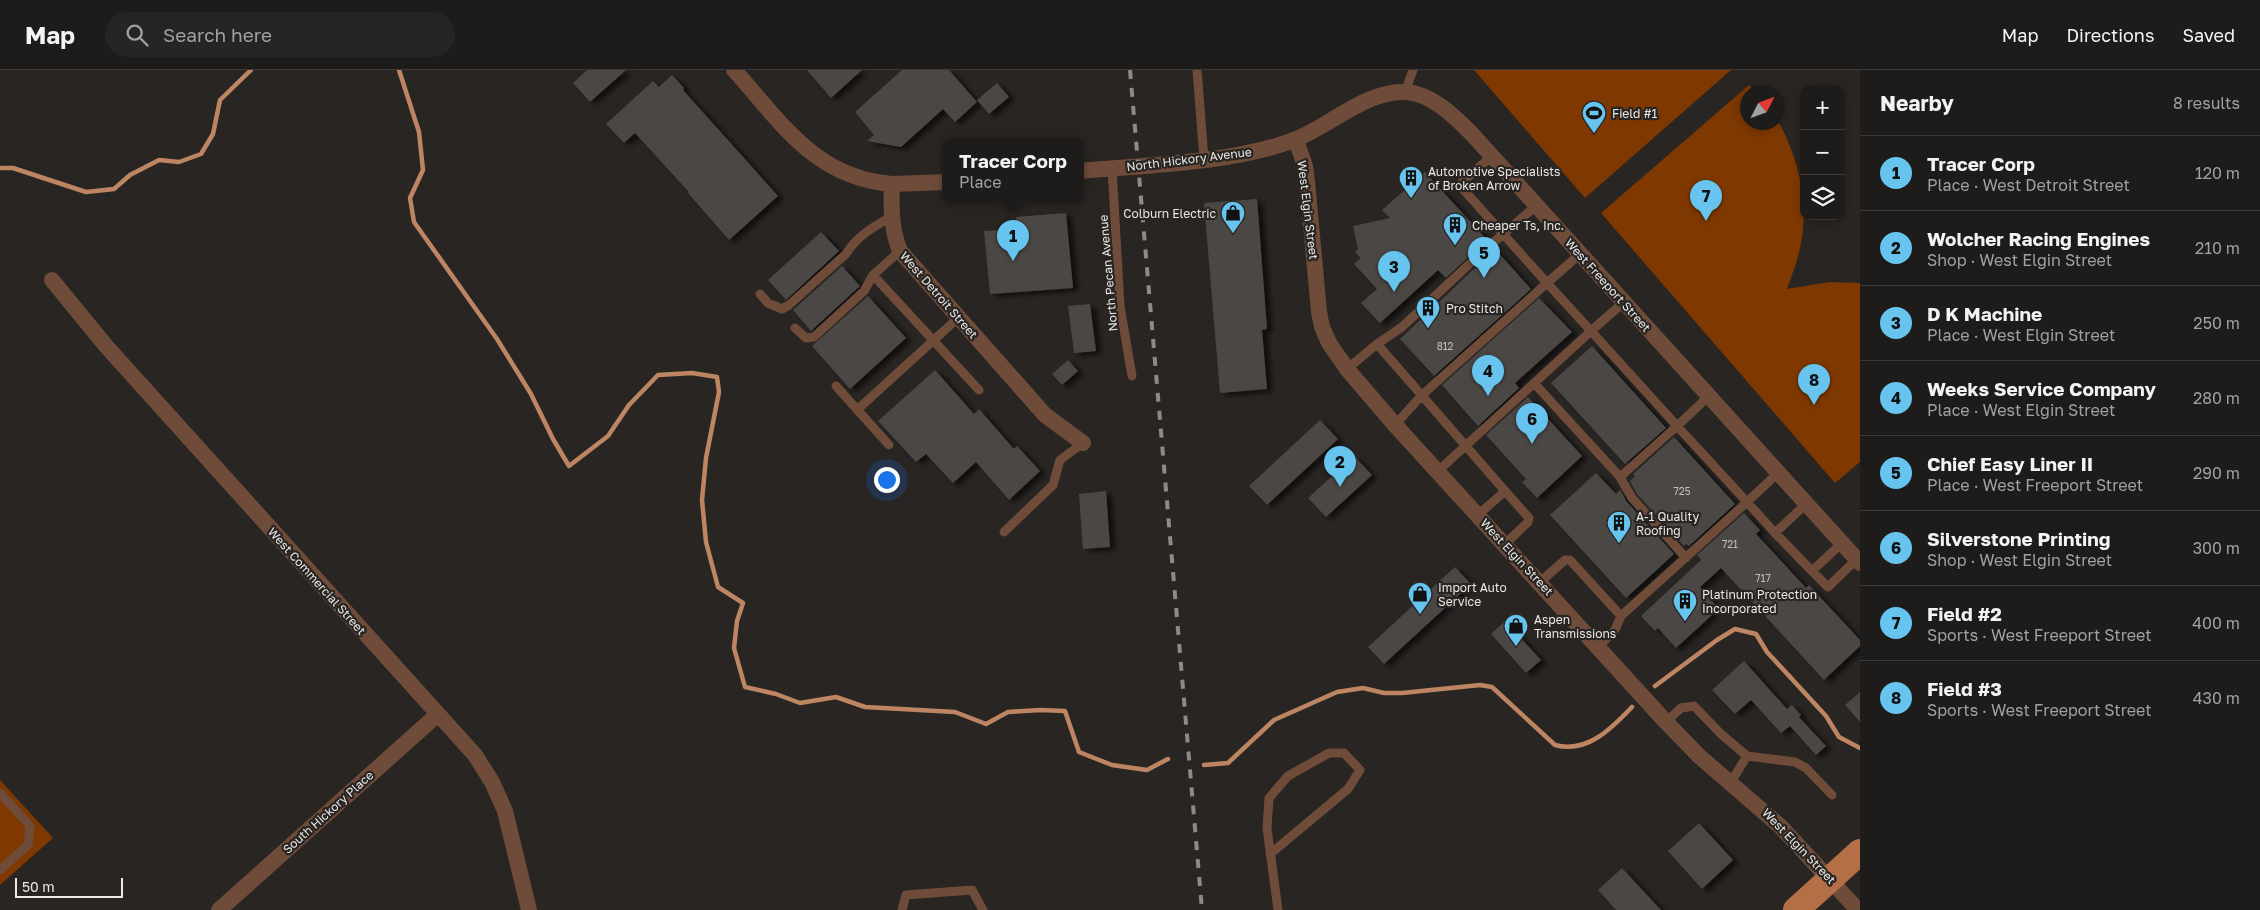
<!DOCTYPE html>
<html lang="en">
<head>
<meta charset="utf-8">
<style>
	body { margin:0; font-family:"Golos Text",sans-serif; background:#262523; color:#f1f3f6 }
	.controls { position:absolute; right:15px; top:15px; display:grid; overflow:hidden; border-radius:10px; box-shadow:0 2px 8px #0003 }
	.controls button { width:45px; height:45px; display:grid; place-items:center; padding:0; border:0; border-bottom:1px solid #3c3a39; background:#1e1c1a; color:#f1f3f6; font:25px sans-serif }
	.compass { position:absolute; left:1740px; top:15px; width:45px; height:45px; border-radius:50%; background:#1e1c1a; box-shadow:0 2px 8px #0003; rotate:48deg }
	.scale { position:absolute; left:15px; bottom:12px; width:108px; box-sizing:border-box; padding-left:5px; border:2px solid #ebe9e7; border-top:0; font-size:14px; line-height:18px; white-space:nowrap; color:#ebe9e7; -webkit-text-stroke:4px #282523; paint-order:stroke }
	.you { position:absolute; left:886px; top:409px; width:18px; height:18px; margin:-12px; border:4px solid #fff; border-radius:50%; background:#1a73e8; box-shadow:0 0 0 8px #1a73e833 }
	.badge { display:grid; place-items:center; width:32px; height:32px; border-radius:50%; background:#66c4ef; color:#111; font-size:16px; font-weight:700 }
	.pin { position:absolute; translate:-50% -41px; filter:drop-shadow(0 1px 2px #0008) }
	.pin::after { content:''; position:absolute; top:26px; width:18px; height:15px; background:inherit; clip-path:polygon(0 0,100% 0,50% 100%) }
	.popup { position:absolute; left:942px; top:68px; width:142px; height:65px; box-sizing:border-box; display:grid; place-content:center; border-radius:10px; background:#1e1c1a; filter:drop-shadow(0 1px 4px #0005); font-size:16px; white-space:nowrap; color:#a1a1a2 }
	.popup b { font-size:19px; color:#f1f3f6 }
	.popup::after { content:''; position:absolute; left:50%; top:100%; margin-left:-10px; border:10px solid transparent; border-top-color:#1e1c1a }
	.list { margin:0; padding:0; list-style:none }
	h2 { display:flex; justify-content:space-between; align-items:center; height:65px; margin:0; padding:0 20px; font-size:21px }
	h2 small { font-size:16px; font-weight:400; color:#a1a1a2 }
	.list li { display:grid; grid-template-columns:32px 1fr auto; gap:15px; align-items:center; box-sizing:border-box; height:75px; padding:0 20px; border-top:1px solid #3c3a39 }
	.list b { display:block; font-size:19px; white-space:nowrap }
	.list p { margin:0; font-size:16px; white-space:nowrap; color:#a1a1a2 }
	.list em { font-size:16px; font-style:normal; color:#a1a1a2 }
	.icon { flex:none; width:28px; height:28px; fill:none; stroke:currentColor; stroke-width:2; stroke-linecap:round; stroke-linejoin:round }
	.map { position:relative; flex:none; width:1860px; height:840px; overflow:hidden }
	header { display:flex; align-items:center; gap:30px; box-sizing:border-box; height:70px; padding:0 25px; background:#1e1c1a; border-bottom:1px solid #3c3a39 }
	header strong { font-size:24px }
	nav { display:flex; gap:28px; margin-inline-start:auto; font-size:18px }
	.search { width:350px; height:45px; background:#262523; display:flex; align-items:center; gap:12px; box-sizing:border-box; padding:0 18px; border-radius:28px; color:#a1a1a2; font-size:19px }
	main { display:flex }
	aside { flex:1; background:#1e1c1a }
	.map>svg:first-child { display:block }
</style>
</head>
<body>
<header>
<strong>Map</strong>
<div class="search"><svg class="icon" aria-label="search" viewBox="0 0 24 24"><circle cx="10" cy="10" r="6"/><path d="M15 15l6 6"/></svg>Search here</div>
<nav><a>Map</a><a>Directions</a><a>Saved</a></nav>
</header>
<main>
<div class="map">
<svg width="1860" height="840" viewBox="0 0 1860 840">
	<defs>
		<filter id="shadow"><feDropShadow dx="5.5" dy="3" stdDeviation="2.5" flood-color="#0009"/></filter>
	</defs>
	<rect width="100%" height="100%" fill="#282523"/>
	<path fill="#7e3800" d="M1474,0H1731L1585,128Z
		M1749,15L1755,22H1748V52H1778V51C1799,88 1810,136 1800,178C1797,192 1792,205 1787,219L1829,212L1860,213V392L1835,413L1601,143Z
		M0,710L53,768L0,815Z"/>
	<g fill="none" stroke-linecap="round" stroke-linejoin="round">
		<path stroke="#bd8561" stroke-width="4.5" d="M399,0L419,62L423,100L410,128L414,152L497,269L531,324L553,369L569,396L608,366L629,335L658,305L692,303L717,307L719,322L706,388L702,430L706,472L718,517L743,533L737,551L734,578L745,617L776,624L800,633L836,627L865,637L955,642L986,654L1008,642L1040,640L1065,641L1079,682L1112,695L1147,700L1168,689
			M0,98H13L86,122L114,119L130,105L159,90L179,92L201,84L213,64L220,30L251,0
			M1655,616L1717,570L1735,559L1756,564L1767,582L1826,646L1839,667L1860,678
			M1204,695L1228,693L1274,650L1337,622L1363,618L1384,623H1402L1480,615L1492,617L1555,675C1587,684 1612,658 1632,637"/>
	</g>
	<path fill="#4b4745" filter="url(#shadow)" d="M587,0H626L590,32L573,13Z
		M807,0H862L831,28Z
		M902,0H949L977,32L955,52L943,39L901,77L867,71L874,65L855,42Z
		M672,5L684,18L683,20L778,126L729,170L688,123L689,122L635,63L624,73L606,54L653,11L659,17Z
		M997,13L1009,27L989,44L977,30Z
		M1425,102L1487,170L1446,208L1438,200L1380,253L1361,233L1377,219L1354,194L1361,188L1355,182L1358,179L1353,156L1390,148L1382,140Z
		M1257,129L1267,259L1262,260L1267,319L1220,323L1204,133Z
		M1066,143L1073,218L990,224L984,161L1017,159L1016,147Z
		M821,162L839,181L786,230L768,210Z
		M1495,179L1531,219L1434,306L1400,269Z
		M842,196L860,216L811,261L793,240Z
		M868,226L906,268L850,319L812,276Z
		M1539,228L1572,262L1515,313L1519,318L1478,356L1442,315Z
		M1090,234L1096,281L1074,283L1068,236Z
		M1592,276L1666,358L1625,394L1551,313Z
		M1068,290L1078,301L1062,315L1052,304Z
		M935,300L974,344L979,339L1014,379L1017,376L1040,401L1009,430L976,392L953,413L926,384L916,392L878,351Z
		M1528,327L1582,386L1537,428L1522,412L1526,409L1486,365Z
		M1320,350L1338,369L1267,435L1249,416Z
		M1674,367L1735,434L1689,476L1686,474L1684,476L1637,424L1630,411L1635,406L1633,404Z
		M1354,386L1372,405L1326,447L1308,428Z
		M1596,403L1616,424L1620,420L1627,432L1674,484L1626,528L1550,445Z
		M1106,421L1110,477L1083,479L1079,424Z
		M1744,443L1760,460L1756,464L1771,480L1806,518L1809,515L1860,570V576L1824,610L1721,498L1700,517L1717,537L1710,543L1712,545L1676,578L1658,558L1655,561L1641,546L1701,490L1697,485Z
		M1455,497L1471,514L1384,594L1368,577Z
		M1505,551L1541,590L1526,603L1491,564Z
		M1744,591L1787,639L1792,635L1801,645L1799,647L1826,676L1816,685L1790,656L1781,663L1751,630L1735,644L1712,620Z
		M1860,622V652L1845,635Z
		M1699,753L1733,790L1702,819L1668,781Z
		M1622,798L1661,840H1616L1598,820Z"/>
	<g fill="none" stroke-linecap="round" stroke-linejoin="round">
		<path stroke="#6e4c39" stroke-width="9" d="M1197,0L1204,89
			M1405,22L1413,0
			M1492,86L1462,112V118L1547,213L1580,184
			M1112,98L1120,236L1132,306
			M873,205L979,320
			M760,224L768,233L782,239L789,235L846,184C857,166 873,157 891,147
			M795,258L806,268L814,267L864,221L873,205L900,181
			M1377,274L1505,421
			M1347,299L1377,274L1402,257L1480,184L1537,135
			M1534,313L1620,407L1677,356L1747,432L1778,403
			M836,316L889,375
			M857,340L958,248
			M1395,355L1421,326L1547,213L1591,261L1624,232
			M1438,401L1591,261L1677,356L1709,326
			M1620,407L1632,428L1686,488
			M1478,445L1505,421L1529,448L1528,452L1505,474
			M1004,462L1053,415L1060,390L1083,373
			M1775,463L1812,501L1842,473
			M1812,501L1828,517L1857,489
			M1540,512L1565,490H1570L1621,546
			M1599,576L1615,560L1621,546L1747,432L1775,463L1806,434
			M1666,652L1681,638L1694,636L1721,664L1747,686L1731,712
			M1747,686L1795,692L1806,698L1832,725
			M0,723L30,756L28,775L0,800
			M1270,784L1348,719L1360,700L1344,683H1329L1288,706L1269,728L1267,758L1278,840
			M902,840L906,825L972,820L983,840"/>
		<path stroke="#6e4c39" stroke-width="16" d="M734,0C782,53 815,108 892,114C891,138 891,159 900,181L1045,345L1083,373
			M1296,70L1305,96L1307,111L1319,242L1322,257L1329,273L1347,299L1395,355L1666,652L1699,686L1781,757L1858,840
			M1080,101C1147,95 1233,93 1294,70C1328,57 1367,20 1405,22C1431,23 1454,46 1471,63L1860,493
			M892,114L946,112
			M52,210L106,276L475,685L492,712L505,741L529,840
			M219,840L437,645"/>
		<path stroke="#b46f47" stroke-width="26" d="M1796,840L1860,782"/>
		<path stroke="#8d8a88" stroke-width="4" stroke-dasharray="9 9" stroke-linecap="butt" d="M1130,0L1202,840"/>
	</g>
	<defs>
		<symbol id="stadium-pin" viewBox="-11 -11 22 30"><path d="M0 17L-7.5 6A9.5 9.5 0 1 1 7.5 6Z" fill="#66c4ef" stroke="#282523"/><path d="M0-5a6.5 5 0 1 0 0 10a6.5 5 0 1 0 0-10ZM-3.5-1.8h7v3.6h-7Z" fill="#111"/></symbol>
		<symbol id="building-pin" viewBox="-11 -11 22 30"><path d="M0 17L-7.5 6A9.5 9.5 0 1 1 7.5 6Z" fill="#66c4ef" stroke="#282523"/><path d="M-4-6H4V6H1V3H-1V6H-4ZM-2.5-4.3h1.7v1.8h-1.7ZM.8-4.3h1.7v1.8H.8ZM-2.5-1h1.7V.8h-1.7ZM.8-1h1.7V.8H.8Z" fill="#111"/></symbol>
		<symbol id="shop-pin" viewBox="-11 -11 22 30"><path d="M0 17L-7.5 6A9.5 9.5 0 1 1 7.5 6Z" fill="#66c4ef" stroke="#282523"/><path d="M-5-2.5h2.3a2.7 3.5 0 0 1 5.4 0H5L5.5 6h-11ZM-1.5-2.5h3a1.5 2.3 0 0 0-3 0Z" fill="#111"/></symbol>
	</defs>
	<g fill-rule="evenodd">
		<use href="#stadium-pin" x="1580" y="29" width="28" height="38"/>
		<use href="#building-pin" x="1397" y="94" width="28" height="38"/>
		<use href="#shop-pin" x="1219" y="129" width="28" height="38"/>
		<use href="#building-pin" x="1441" y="141" width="28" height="38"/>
		<use href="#building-pin" x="1414" y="224" width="28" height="38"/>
		<use href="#building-pin" x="1605" y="439" width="28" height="38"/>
		<use href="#shop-pin" x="1406" y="510" width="28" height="38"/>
		<use href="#building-pin" x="1671" y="517" width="28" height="38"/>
		<use href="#shop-pin" x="1502" y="542" width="28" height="38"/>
	</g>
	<g text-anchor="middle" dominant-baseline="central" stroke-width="4.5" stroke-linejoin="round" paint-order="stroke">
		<g font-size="10" fill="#c3c0be">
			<text x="1445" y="276">812</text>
			<text x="1682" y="421">725</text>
			<text x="1730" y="474">721</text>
			<text x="1763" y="508">717</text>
		</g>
		<g font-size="12" fill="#ebe9e7" stroke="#282523" text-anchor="start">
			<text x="1612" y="43">Field #1</text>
			<text x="1428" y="101">Automotive Specialists<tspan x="1428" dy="14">of Broken Arrow</tspan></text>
			<text x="1216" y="143" text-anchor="end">Colburn Electric</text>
			<text x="1472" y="155">Cheaper Ts, Inc.</text>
			<text x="1446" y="238">Pro Stitch</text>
			<text x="1636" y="446">A-1 Quality<tspan x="1636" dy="14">Roofing</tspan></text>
			<text x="1438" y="517">Import Auto<tspan x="1438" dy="14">Service</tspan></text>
			<text x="1702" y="524">Platinum Protection<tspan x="1702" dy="14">Incorporated</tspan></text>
			<text x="1534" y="549">Aspen<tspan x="1534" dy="14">Transmissions</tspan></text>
		</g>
		<g font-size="12" fill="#ebe9e7" stroke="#282523">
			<text transform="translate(1189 89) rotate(-7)">North Hickory Avenue</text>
			<text transform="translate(1308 140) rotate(83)">West Elgin Street</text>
			<text transform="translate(1108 203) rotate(-95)">North Pecan Avenue</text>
			<text transform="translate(1608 215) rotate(48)">West Freeport Street</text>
			<text transform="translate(939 225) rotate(49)">West Detroit Street</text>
			<text transform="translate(1517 487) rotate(47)">West Elgin Street</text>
			<text transform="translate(317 511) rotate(48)">West Commercial Street</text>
			<text transform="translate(328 742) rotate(-42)">South Hickory Place</text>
			<text transform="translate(1799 776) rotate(46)">West Elgin Street</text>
		</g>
	</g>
</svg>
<div class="controls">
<button>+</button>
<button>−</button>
<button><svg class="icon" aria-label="layers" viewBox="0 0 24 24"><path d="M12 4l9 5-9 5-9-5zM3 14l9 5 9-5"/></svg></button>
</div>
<svg class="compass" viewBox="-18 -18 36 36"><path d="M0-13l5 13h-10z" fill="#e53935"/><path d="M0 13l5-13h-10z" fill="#a1a1a2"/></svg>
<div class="scale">50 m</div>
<div class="you"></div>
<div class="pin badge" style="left:1013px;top:191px">1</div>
<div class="popup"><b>Tracer Corp</b>Place</div>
<div class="pin badge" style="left:1340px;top:417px">2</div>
<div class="pin badge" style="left:1394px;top:222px">3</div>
<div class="pin badge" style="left:1488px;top:326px">4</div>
<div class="pin badge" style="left:1484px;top:208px">5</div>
<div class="pin badge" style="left:1532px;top:374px">6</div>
<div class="pin badge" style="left:1706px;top:151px">7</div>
<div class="pin badge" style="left:1814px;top:335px">8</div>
</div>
<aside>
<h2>Nearby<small>8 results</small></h2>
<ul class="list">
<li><span class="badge">1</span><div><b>Tracer Corp</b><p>Place · West Detroit Street</p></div><em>120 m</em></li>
<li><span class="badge">2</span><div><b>Wolcher Racing Engines</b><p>Shop · West Elgin Street</p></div><em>210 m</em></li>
<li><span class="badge">3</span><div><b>D K Machine</b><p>Place · West Elgin Street</p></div><em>250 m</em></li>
<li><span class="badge">4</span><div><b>Weeks Service Company</b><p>Place · West Elgin Street</p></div><em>280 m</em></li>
<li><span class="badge">5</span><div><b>Chief Easy Liner II</b><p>Place · West Freeport Street</p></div><em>290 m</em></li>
<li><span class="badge">6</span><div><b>Silverstone Printing</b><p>Shop · West Elgin Street</p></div><em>300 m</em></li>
<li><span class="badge">7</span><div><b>Field #2</b><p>Sports · West Freeport Street</p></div><em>400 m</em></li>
<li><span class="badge">8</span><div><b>Field #3</b><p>Sports · West Freeport Street</p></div><em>430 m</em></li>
</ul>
</aside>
</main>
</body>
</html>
